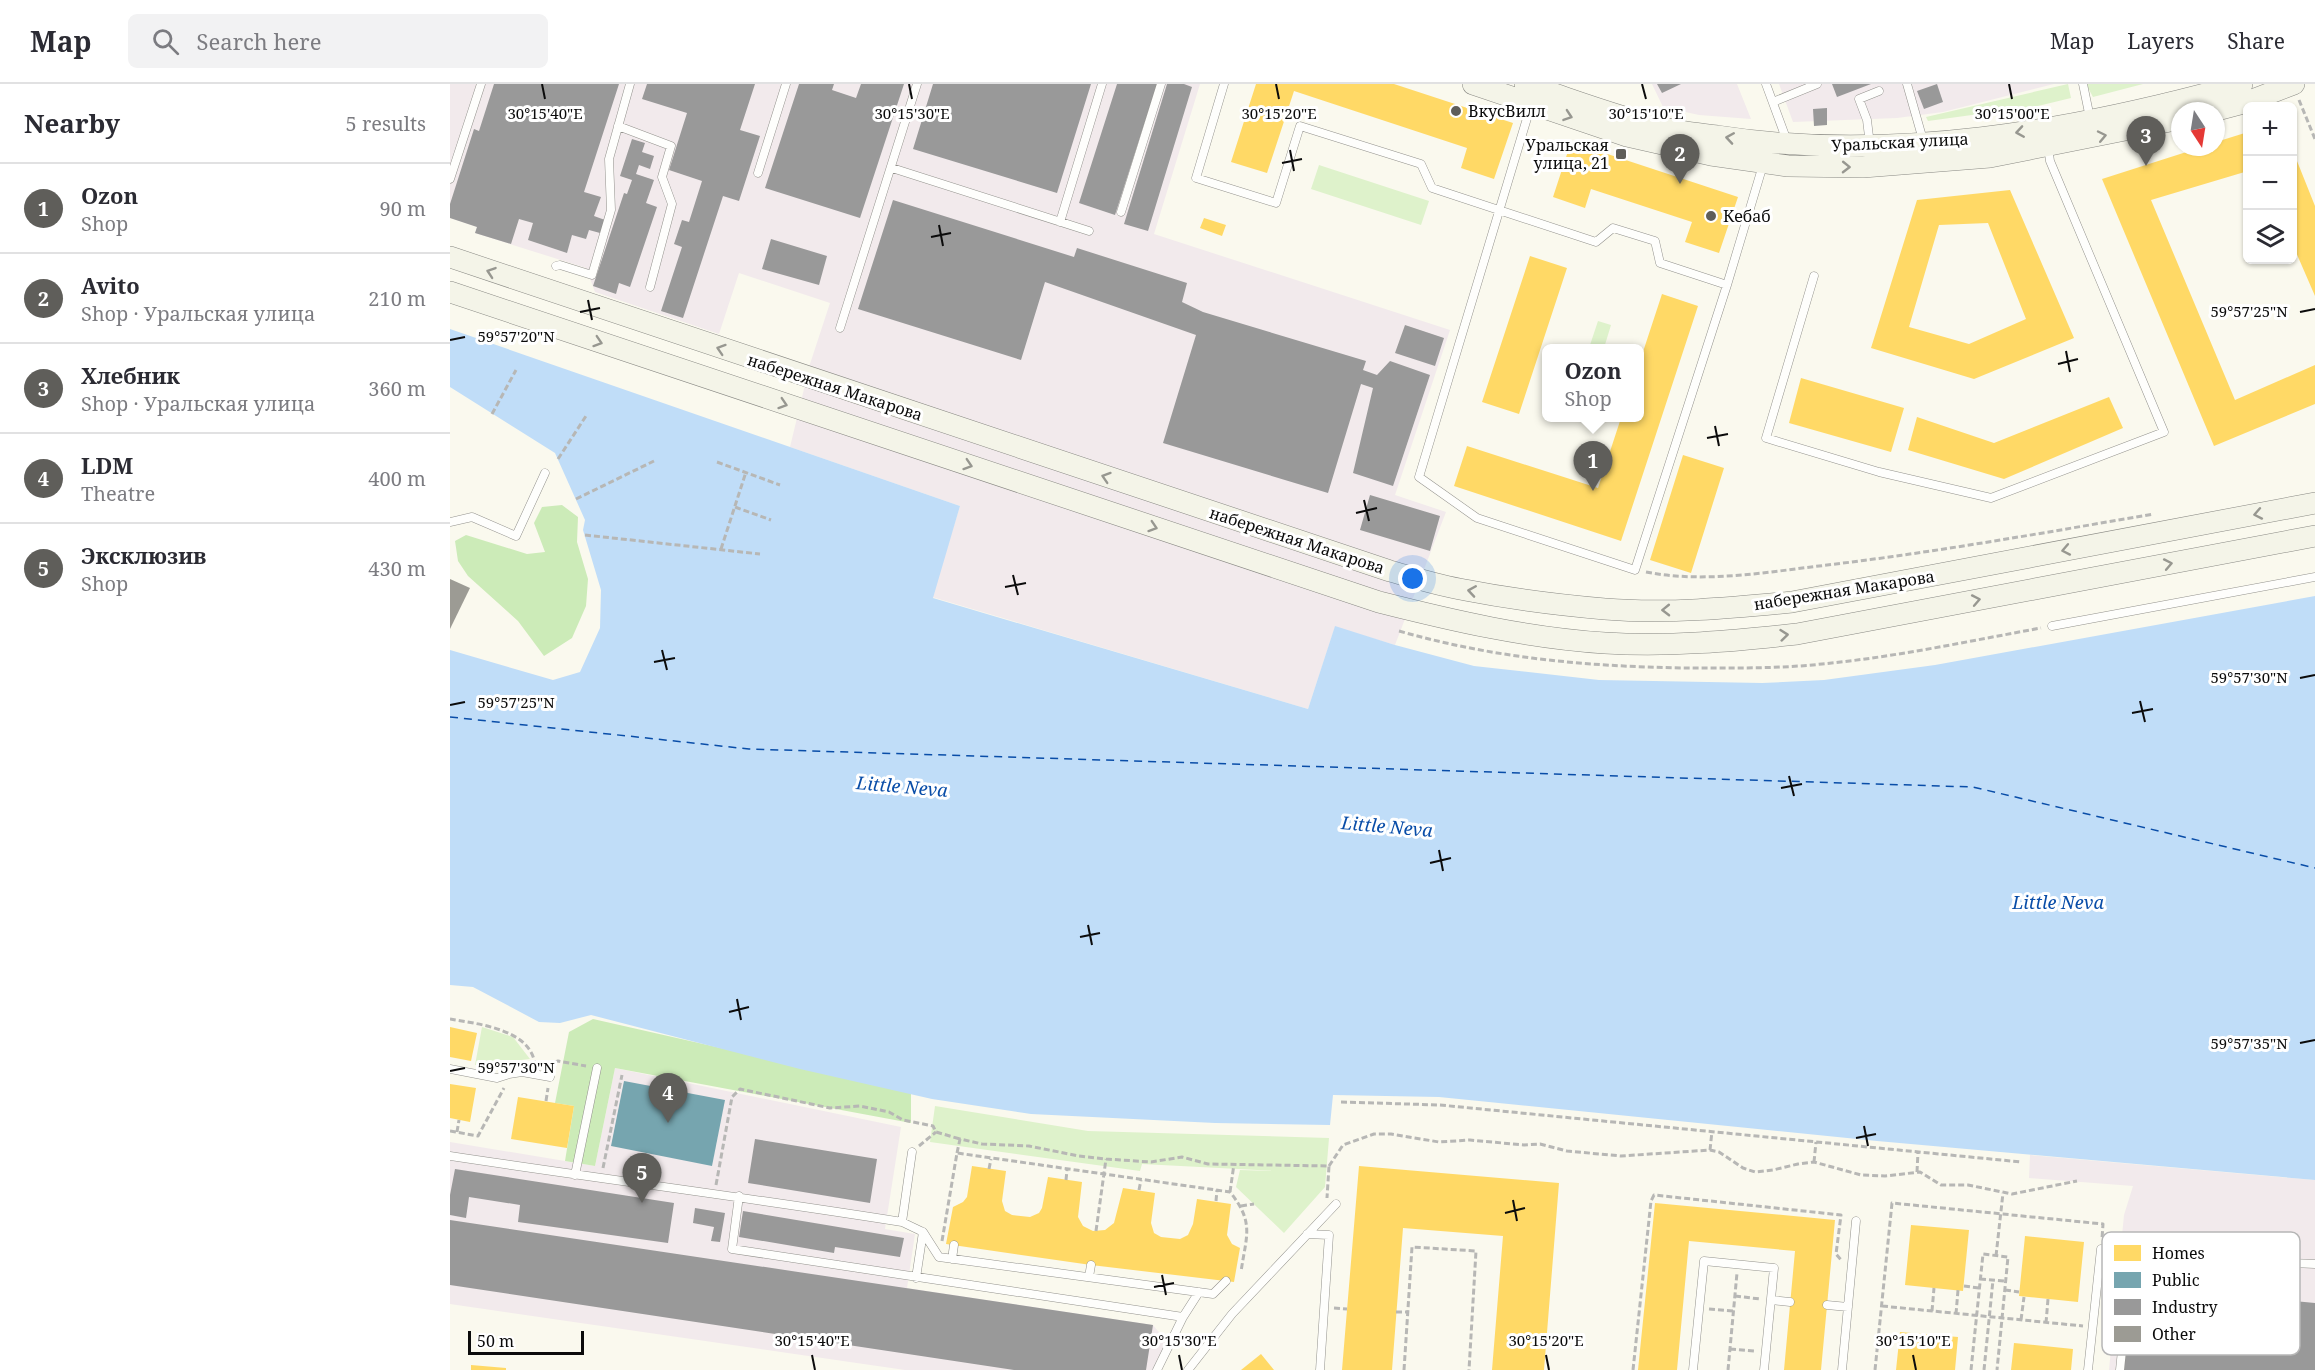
<!DOCTYPE html>
<html lang="en">
<head>
<meta charset="utf-8">
<style>
	body { margin:0; font-family:"Noto Serif",serif; background:#f2f2f3; color:#2b2b33 }
	.controls { position:absolute; right:18px; top:18px; display:grid; overflow:hidden; border-radius:9px; box-shadow:0 2px 4px #0004 }
	.controls button { width:54px; height:54px; display:grid; place-items:center; padding:0; border:0; border-bottom:2px solid #e1e1e2; background:#fff; color:#2b2b33; font:30px sans-serif }
	.compass { position:absolute; left:1721px; top:18px; width:54px; height:54px; border-radius:50%; background:#fff; box-shadow:0 2px 4px #0004; rotate:168deg }
	.scale { position:absolute; left:18px; bottom:15px; width:116px; box-sizing:border-box; padding-left:6px; border:3px solid #0b0b0b; border-top:0; font-size:16px; line-height:21px; white-space:nowrap; color:#0b0b0b; -webkit-text-stroke:4px #fff; paint-order:stroke }
	.you { position:absolute; left:963px; top:495px; width:21px; height:21px; margin:-15px; border:4px solid #fff; border-radius:50%; background:#1a73e8; box-shadow:0 0 0 9px #1a73e833 }
	.badge { display:grid; place-items:center; width:39px; height:39px; border-radius:50%; background:#5f5e5a; color:#fff; font-size:20px; font-weight:700 }
	.pin { position:absolute; translate:-50% -50px; filter:drop-shadow(0 2px 3px #0008) }
	.pin::after { content:''; position:absolute; top:32px; width:21px; height:18px; background:inherit; clip-path:polygon(0 0,100% 0,50% 100%) }
	.popup { position:absolute; left:1092px; top:260px; width:102px; height:78px; box-sizing:border-box; display:grid; place-content:center; border-radius:9px; background:#fff; filter:drop-shadow(0 2px 4px #0005); font-size:20px; white-space:nowrap; color:#7c7c81 }
	.popup b { font-size:22px; color:#2b2b33 }
	.popup::after { content:''; position:absolute; left:50%; top:100%; margin-left:-12px; border:12px solid transparent; border-top-color:#fff }
	.list { margin:0; padding:0; list-style:none }
	h2 { display:flex; justify-content:space-between; align-items:center; height:78px; margin:0; padding:0 24px; font-size:26px }
	h2 small { font-size:20px; font-weight:400; color:#7c7c81 }
	.list li { display:grid; grid-template-columns:39px 1fr auto; gap:18px; align-items:center; box-sizing:border-box; height:90px; padding:0 24px; border-top:2px solid #e1e1e2 }
	.list b { display:block; font-size:22px; white-space:nowrap }
	.list p { margin:0; font-size:20px; white-space:nowrap; color:#7c7c81 }
	.list em { font-size:20px; font-style:normal; color:#7c7c81 }
	.icon { flex:none; width:33px; height:33px; fill:none; stroke:currentColor; stroke-width:2; stroke-linecap:round; stroke-linejoin:round }
	.map { position:relative; flex:none; width:1865px; height:1286px; overflow:hidden }
	header { display:flex; align-items:center; gap:36px; box-sizing:border-box; height:84px; padding:0 30px; background:#fff; border-bottom:2px solid #e1e1e2 }
	header strong { font-size:28px }
	nav { display:flex; gap:33px; margin-inline-start:auto; font-size:21px }
	.search { width:420px; height:54px; background:#f2f2f3; display:flex; align-items:center; gap:15px; box-sizing:border-box; padding:0 21px; border-radius:9px; color:#7c7c81; font-size:22px }
	main { display:flex }
	aside { flex:1; background:#fff }
	.map>svg:first-child { display:block }
</style>
</head>
<body>
<header>
<strong>Map</strong>
<div class="search"><svg class="icon" aria-label="search" viewBox="0 0 24 24"><circle cx="10" cy="10" r="6"/><path d="M15 15l6 6"/></svg>Search here</div>
<nav><a>Map</a><a>Layers</a><a>Share</a></nav>
</header>
<main>
<aside>
<h2>Nearby<small>5 results</small></h2>
<ul class="list">
<li><span class="badge">1</span><div><b>Ozon</b><p>Shop</p></div><em>90 m</em></li>
<li><span class="badge">2</span><div><b>Avito</b><p>Shop · Уральская улица</p></div><em>210 m</em></li>
<li><span class="badge">3</span><div><b>Хлебник</b><p>Shop · Уральская улица</p></div><em>360 m</em></li>
<li><span class="badge">4</span><div><b>LDM</b><p>Theatre</p></div><em>400 m</em></li>
<li><span class="badge">5</span><div><b>Эксклюзив</b><p>Shop</p></div><em>430 m</em></li>
</ul>
</aside>
<div class="map">
<svg width="1865" height="1286" viewBox="0 0 1865 1286">
	<rect width="100%" height="100%" fill="#faf9ee"/>
	<path fill="#f2eaec" d="M0,0H750L704,150L1000,246L945,411L996,428L945,561L885,543L858,625L482,513L510,422L340,363L360,280L380,219L289,189L269,250L145,208L136,184L25,149L27,143L0,134Z
		M1202,0H1287L1301,35L1249,31L1213,23Z
		M1329,0H1604L1493,28L1447,34L1343,38Z
		M165,984L451,1043L435,1145L465,1150L457,1204L703,1241L716,1257L708,1286H455L0,1220V1058L145,1082Z
		M1580,1071L1865,1096V1286H1659L1674,1131L1683,1102L1579,1094Z"/>
	<path fill="#def2cb" d="M1618,0L1621,14L1588,22L1478,37L1476,33Z
		M1636,0H1693L1643,13Z
		M869,81L979,117L971,141L861,105Z
		M1148,237L1161,241L1154,264H1139Z
		M32,943L63,953L80,975L25,981Z
		M485,1022L638,1047L879,1054L875,1103L834,1149L786,1103L790,1086L826,1087L692,1080L690,1087L480,1058Z"/>
	<path fill="#ccebb8" d="M112,421L128,433L127,458L138,495L136,522L122,554L94,572L68,537L18,492L8,477L5,457L16,451L77,470L95,468L84,439L92,423Z
		M143,935L461,1007V1039L165,984L145,1082L115,1077L124,1022L105,1019L119,948Z"/>
	<path fill="#c0ddf8" d="M0,245L510,422L483,514L858,625L885,542L945,561L1024,582L1149,596L1312,599L1374,596L1485,581L1865,512V1096L1427,1057L989,1013L883,1011L880,1041L765,1039L581,1030L482,1015L350,985L141,931L110,939L89,938L23,903L0,901V566L103,596L130,588L150,544L151,506L133,446L135,436L105,369L0,303Z"/>
	<path fill="#ffd966" fill-rule="evenodd" d="M806,0H944L1063,39L1044,95L1011,84L1017,64L844,7L817,89L781,78Z
		M1798,48V87L1701,116L1785,316L1865,281V320L1764,362L1652,95L1752,63H1766V58Z
		M1121,58L1288,113L1269,169L1235,158L1242,138L1141,105L1135,124L1103,113Z
		M1843,67L1865,122V212L1842,159Z
		M1560,106L1624,254L1524,295L1421,264L1467,116ZM1538,139L1576,235L1519,260L1459,243L1489,141Z
		M754,134L776,141L772,152L750,144Z
		M1080,172L1117,184L1069,330L1032,318Z
		M1212,210L1248,222L1171,457L1004,402L1017,362L1148,404L1171,334H1190V277Z
		M1351,294L1454,324L1441,368L1339,339Z
		M1659,313L1673,344L1554,395L1458,366L1467,333L1544,359Z
		M1233,371L1274,384L1241,489L1200,476Z
		M0,943L27,949L21,977L0,973Z
		M0,1000L26,1004L20,1038L0,1034Z
		M68,1013L124,1022L117,1064L61,1055Z
		M522,1082L556,1087L552,1117L555,1127L562,1131L580,1133L589,1129L592,1124L598,1093L632,1098L628,1133L633,1142L643,1147L655,1146L664,1139L673,1104L705,1109L701,1139L704,1149L711,1153L730,1155L738,1151L743,1140L747,1115L781,1120L777,1151L782,1160L790,1164L784,1198L641,1181L496,1160L503,1123L513,1118L517,1113Z
		M909,1082L1109,1099L1094,1286H1042L1053,1152L953,1144L942,1286H892Z
		M1205,1119L1385,1136L1371,1286H1334L1345,1167L1239,1157L1227,1286H1188Z
		M1461,1141L1519,1146L1513,1207L1455,1201Z
		M1575,1152L1634,1158L1628,1218L1569,1212Z
		M1450,1248L1508,1253L1505,1286H1446Z
		M1564,1259L1623,1265L1621,1286H1561Z
		M811,1270L824,1286H791Z
		M21,1281L56,1284V1286H21Z"/>
	<path fill="#76a5af" d="M174,997L275,1016L262,1082L161,1062Z"/>
	<path fill="#999" d="M44,0H169L134,108L151,113L144,132L155,136L150,149L139,146L136,155L122,151L117,169L78,156L83,139L69,135L61,160L25,149L27,143L0,134V120L24,45L29,47Z
		M197,0H305L290,46L310,52L289,117L273,112L233,234L211,227L232,163L224,160L232,136L239,138L252,97L219,86L237,29L192,15Z
		M349,0H384L382,6L406,14L411,0H454L410,134L315,104Z
		M483,0H641L607,109L463,65Z
		M667,0H707L665,131L629,119Z
		M717,0H734L742,3L698,147L674,140Z
		M1207,0H1231L1212,9Z
		M1382,0H1421L1387,13Z
		M1487,0L1493,18L1474,25L1467,7Z
		M1377,24V41L1364,42L1363,25Z
		M182,55L195,59L192,68L204,72L200,85L189,81L186,90L204,96L196,119L207,123L180,203L169,199L166,210L143,202L174,109L177,110L182,96L170,92Z
		M443,116L624,173L627,164L737,199L732,218L753,228L916,277L913,286L927,291L940,277L980,291L943,402L903,389L923,304L911,300L878,409L713,359L746,251L595,198L571,276L408,225Z
		M321,155L377,172L369,201L312,185Z
		M955,241L994,254L985,282L945,269Z
		M920,411L990,432L980,467L910,446Z
		M305,1055L427,1075L420,1119L298,1099Z
		M5,1085L224,1119L218,1159L68,1138L70,1121L19,1113L16,1134L0,1131V1111Z
		M245,1124L275,1129L270,1158L261,1157L264,1143L243,1139Z
		M293,1127L454,1154L450,1173L385,1163L384,1169L289,1153Z
		M0,1136L703,1241L696,1286H564L0,1201Z
		M1769,1210L1865,1219V1286H1674L1681,1216L1767,1224Z"/>
	<g fill="none" stroke-linecap="round" stroke-linejoin="round">
		<path stroke="#094da8" stroke-width="1.5" stroke-dasharray="8 6" stroke-linecap="butt" d="M0,633L299,665L1523,703L1865,784"/>
	</g>
	<path fill="#9c9b94" d="M0,495L20,504L0,545Z"/>
	<g fill="none" stroke-linecap="round" stroke-linejoin="round">
		<defs>
			<path id="service" d="M774,0L746,94L826,119L850,42L971,80L982,104L1146,158L1163,144L1205,157L1210,179L1277,201
				M1316,0L1337,57
				M1457,0L1473,56
				M1633,0L1640,34
				M1323,18L1367,0
				M1081,21L969,393L1027,434L1185,486L1277,201L1313,81
				M168,42L221,62L212,93L222,120L200,203
				M1420,61L1417,36L1409,15L1429,7
				M442,84L639,147
				M308,89L336,0
				M0,95L31,0
				M671,128L711,0
				M610,138L652,0
				M106,182L110,181L142,191L161,126L159,75L180,0
				M1364,192L1316,354L1429,388L1541,414L1714,348L1600,77L1598,63
				M390,244L467,0
				M0,438L22,433L66,452L95,389
				M1602,542L1865,493
				M0,985L47,994L59,990L72,988L100,993
				M0,1072C151,1095 302,1114 452,1138L473,1148L466,1194
				M125,1091L147,984
				M289,1112L282,1165L733,1233
				M452,1138L462,1068
				M473,1148L489,1173L763,1210L776,1197
				M857,1150L879,1151L870,1286
				M502,1175L504,1161
				M639,1193L641,1181
				M1321,1216L1340,1218
				M1377,1221L1398,1223
				M707,1286L733,1233L749,1208
				M738,1286L782,1230L886,1120
				M1243,1286L1254,1177L1324,1184L1314,1286
				M1392,1286L1406,1137
				M1638,1286L1651,1165
				M1670,1286L1677,1218L1680,1211C1741,1192 1801,1175 1865,1180"/>
			<path id="secondary" d="M1023,0L1177,52L1261,71L1338,82L1413,83L1540,73L1730,35
				M1075,0C1121,15 1167,33 1214,44C1231,48 1250,50 1267,52C1442,79 1623,47 1792,0
				M1763,27L1797,18L1844,0
				M0,173L940,487C965,494 990,502 1015,506C1061,515 1108,521 1155,525C1217,530 1280,524 1342,518L1865,419
				M0,208L929,518C1004,537 1078,554 1155,559C1219,563 1283,557 1347,550L1865,452"/>
		</defs>
		<use href="#service" stroke="#93928d" stroke-width="9"/>
		<use href="#secondary" stroke="#898984" stroke-width="22"/>
		<path stroke="#b7b7b5" stroke-width="3" stroke-dasharray="6 3" stroke-linecap="butt" d="M1849,16L1865,55
			M42,330L66,286
			M108,375L136,332
			M267,378L330,401
			M126,415L204,377
			M285,423L321,436
			M135,451L310,470
			M271,465L296,388
			M1196,488C1253,499 1312,489 1369,482C1481,469 1592,449 1704,430
			M949,547C1044,574 1133,582 1232,584C1278,584 1326,585 1372,580C1446,573 1519,557 1591,544
			M0,935C28,940 80,945 85,980
			M96,981L108,977L136,982
			M96,1017L98,1004
			M891,1018L990,1021L1571,1078
			M0,1047L28,1052L54,1004
			M7,1048L9,1036
			M469,1062L486,1048
			M1260,1066L1262,1047
			M507,1069L510,1055L532,1060L579,1062L629,1072L656,1075L701,1078L732,1073L758,1080L879,1082L877,1114
			M1364,1078L1366,1058
			M879,1082L893,1061L924,1050H941L989,1058L1020,1056L1074,1061L1090,1060L1117,1067L1171,1072L1260,1066L1269,1068L1293,1084L1305,1088L1323,1086L1348,1080L1364,1078L1411,1091L1435,1092L1470,1088L1491,1101H1518L1562,1110L1627,1097
			M153,1084L172,991
			M539,1085L541,1075
			M1467,1088L1468,1068
			M616,1096L617,1086
			M266,1101L282,1013L290,1005L380,1024L410,1022L439,1028L453,1036L483,1042L486,1048L510,1055
			M689,1106L691,1096
			M780,1108L784,1080
			M766,1117L767,1106
			M791,1122L804,1120
			M646,1147L656,1075
			M492,1157L507,1069L780,1108C805,1139 796,1152 791,1188
			M1546,1172L1553,1109
			M1530,1195L1555,1197
			M1514,1202L1529,1204
			M1555,1206L1569,1208
			M1285,1212L1310,1215
			M1432,1222L1633,1242
			M884,1224L897,1225
			M1259,1225L1284,1227
			M1482,1227L1484,1204
			M946,1228H957
			M1506,1230L1508,1206
			M1571,1236L1574,1213
			M1596,1239L1598,1215
			M1280,1265L1305,1267
			M954,1286L962,1163L1026,1167L1019,1286
			M1183,1286L1201,1117L1204,1111L1391,1131L1386,1170L1392,1177
			M1278,1286L1287,1189
			M1425,1286L1442,1119L1653,1140L1652,1155
			M1521,1286L1533,1170L1558,1173L1547,1286
			M1534,1286L1543,1196"/>
		<use href="#service" stroke="#fefefc" stroke-width="8"/>
		<use href="#secondary" stroke="#f4f4e8" stroke-width="21"/>
	</g>
	<defs><path id="oneway-chevron" d="M-2-3.5L2.5 0L-2 3.5" fill="none" stroke-width="1.6" stroke-linecap="round" stroke-linejoin="round" transform="scale(1.5)"/></defs>
	<g stroke="#979790">
		<use href="#oneway-chevron" transform="translate(1118 32) rotate(19)"/>
		<use href="#oneway-chevron" transform="translate(1570 48) rotate(171)"/>
		<use href="#oneway-chevron" transform="translate(1652 52) rotate(-12)"/>
		<use href="#oneway-chevron" transform="translate(1280 54) rotate(-171)"/>
		<use href="#oneway-chevron" transform="translate(1396 83) rotate(1)"/>
		<use href="#oneway-chevron" transform="translate(41 188) rotate(-161)"/>
		<use href="#oneway-chevron" transform="translate(148 258) rotate(18)"/>
		<use href="#oneway-chevron" transform="translate(271 265) rotate(-162)"/>
		<use href="#oneway-chevron" transform="translate(333 320) rotate(18)"/>
		<use href="#oneway-chevron" transform="translate(518 381) rotate(18)"/>
		<use href="#oneway-chevron" transform="translate(656 393) rotate(-162)"/>
		<use href="#oneway-chevron" transform="translate(1808 430) rotate(169)"/>
		<use href="#oneway-chevron" transform="translate(703 443) rotate(18)"/>
		<use href="#oneway-chevron" transform="translate(1616 466) rotate(169)"/>
		<use href="#oneway-chevron" transform="translate(1718 480) rotate(-11)"/>
		<use href="#oneway-chevron" transform="translate(1022 507) rotate(-171)"/>
		<use href="#oneway-chevron" transform="translate(1526 516) rotate(-11)"/>
		<use href="#oneway-chevron" transform="translate(1216 526) rotate(179)"/>
		<use href="#oneway-chevron" transform="translate(1334 551) rotate(-6)"/>
	</g>
	<path fill="none" stroke="#0b0b0b" stroke-width="2" d="M92,0L95,15M459,0L462,15M826,0L829,15M1192,0L1196,15M1559,0L1562,15M840,66L844,87M832,79L852,75M489,141L493,162M481,153L501,149M138,216L142,236M130,228L150,224M1850,228L1865,225M0,256L15,253M1616,267L1620,288M1608,280L1628,275M1265,342L1269,362M1257,354L1278,350M914,416L919,437M906,429L927,424M563,491L568,511M555,503L576,499M212,566L217,586M204,578L225,574M1850,594L1865,591M1690,617L1695,638M0,621L15,618M1682,629L1703,625M1339,692L1344,712M1331,704L1352,700M989,766L993,787M980,779L1001,774M638,841L642,861M630,853L650,849M287,915L291,936M279,928L299,923M1850,959L1865,956M0,987L15,984M1414,1042L1418,1062M1406,1054L1426,1050M1063,1116L1067,1137M1055,1129L1075,1124M712,1191L716,1211M704,1203L724,1199M362,1271L365,1286M729,1271L732,1286M1096,1271L1099,1286M1463,1271L1466,1286"/>
	<g fill="#5f5e5a" stroke="#fff" stroke-width="2">
		<circle cx="1006" cy="27" r="6"/>
		<rect x="1165" y="64" width="12" height="12" rx="3"/>
		<circle cx="1261" cy="132" r="6"/>
	</g>
	<g text-anchor="middle" dominant-baseline="central" stroke-width="6" stroke-linejoin="round" paint-order="stroke">
		<g font-size="16" fill="#0b0b0b" stroke="#fff" text-anchor="start">
			<text x="1018" y="27">ВкусВилл</text>
			<text x="1159" y="61" text-anchor="end">Уральская<tspan x="1159" dy="18">улица, 21</tspan></text>
			<text x="1273" y="132">Кебаб</text>
		</g>
		<g font-size="16" fill="#0b0b0b" stroke="#fff">
			<text transform="translate(1450 58) rotate(-3)">Уральская улица</text>
			<text transform="translate(385 303) rotate(18)">набережная Макарова</text>
			<text transform="translate(847 456) rotate(18)">набережная Макарова</text>
			<text transform="translate(1394 506) rotate(-9)">набережная Макарова</text>
		</g>
		<g font-size="18" font-style="italic" fill="#094da8" stroke="#fff">
			<text transform="translate(452 702) rotate(5)">Little Neva</text>
			<text transform="translate(937 742) rotate(5)">Little Neva</text>
			<text x="1608" y="818">Little Neva</text>
		</g>
	</g>
	<rect x="1652" y="1148" width="198" height="123" rx="9" fill="#fff" stroke="#b6b6b6" stroke-width="1.5"/>
	<rect x="1664" y="1161" width="27" height="16" fill="#ffd966"/>
	<rect x="1664" y="1188" width="27" height="16" fill="#76a5af"/>
	<rect x="1664" y="1215" width="27" height="16" fill="#999"/>
	<rect x="1664" y="1242" width="27" height="16" fill="#9c9b94"/>
	<g font-size="16" fill="#0b0b0b">
		<text x="1702" y="1175">Homes</text>
		<text x="1702" y="1202">Public</text>
		<text x="1702" y="1229">Industry</text>
		<text x="1702" y="1256">Other</text>
	</g>
	<g font-size="15" text-anchor="middle" fill="#0b0b0b" stroke="#fff" stroke-width="6" stroke-linejoin="round" paint-order="stroke">
		<text x="95" y="35">30°15'40"E</text>
		<text x="462" y="35">30°15'30"E</text>
		<text x="829" y="35">30°15'20"E</text>
		<text x="1196" y="35">30°15'10"E</text>
		<text x="1562" y="35">30°15'00"E</text>
		<text x="1799" y="233">59°57'25"N</text>
		<text x="66" y="258">59°57'20"N</text>
		<text x="1799" y="599">59°57'30"N</text>
		<text x="66" y="624">59°57'25"N</text>
		<text x="1799" y="965">59°57'35"N</text>
		<text x="66" y="989">59°57'30"N</text>
		<text x="362" y="1262">30°15'40"E</text>
		<text x="729" y="1262">30°15'30"E</text>
		<text x="1096" y="1262">30°15'20"E</text>
		<text x="1463" y="1262">30°15'10"E</text>
	</g>
</svg>
<div class="controls">
<button>+</button>
<button>−</button>
<button><svg class="icon" aria-label="layers" viewBox="0 0 24 24"><path d="M12 4l9 5-9 5-9-5zM3 14l9 5 9-5"/></svg></button>
</div>
<svg class="compass" viewBox="-18 -18 36 36"><path d="M0-13l5 13h-10z" fill="#e53935"/><path d="M0 13l5-13h-10z" fill="#7c7c81"/></svg>
<div class="scale">50 m</div>
<div class="you"></div>
<div class="pin badge" style="left:1143px;top:407px">1</div>
<div class="popup"><b>Ozon</b>Shop</div>
<div class="pin badge" style="left:1230px;top:100px">2</div>
<div class="pin badge" style="left:1696px;top:82px">3</div>
<div class="pin badge" style="left:218px;top:1039px">4</div>
<div class="pin badge" style="left:192px;top:1119px">5</div>
</div>
</main>
</body>
</html>
